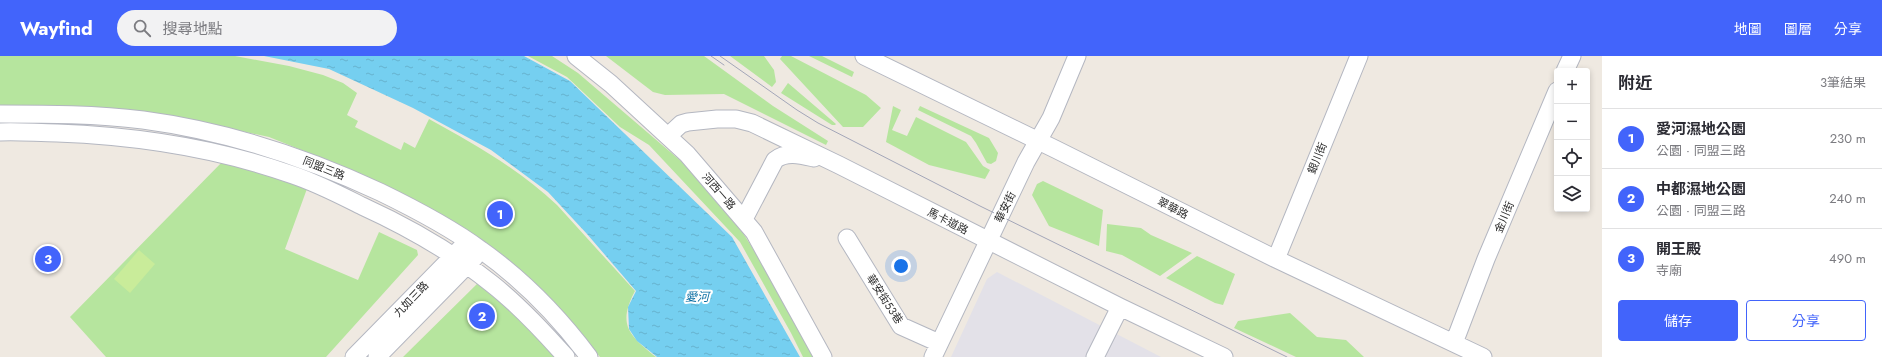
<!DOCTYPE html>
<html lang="zh-TW">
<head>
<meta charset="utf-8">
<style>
	body { margin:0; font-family:Jost,"Noto Sans TC",sans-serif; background:#f2f2f3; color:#2b2b33 }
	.controls { position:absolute; right:12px; top:12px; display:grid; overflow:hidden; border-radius:4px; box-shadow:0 2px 6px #0003 }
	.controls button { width:36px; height:36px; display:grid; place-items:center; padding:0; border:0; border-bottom:1px solid #e1e1e2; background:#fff; color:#2b2b33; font:20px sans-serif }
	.you { position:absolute; left:901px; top:210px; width:14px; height:14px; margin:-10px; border:3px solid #fff; border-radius:50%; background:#1a73e8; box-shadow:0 0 0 6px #1a73e833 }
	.badge { display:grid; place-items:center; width:26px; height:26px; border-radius:50%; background:#4264fb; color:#fff; font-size:13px; font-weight:700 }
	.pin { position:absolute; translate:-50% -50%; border:2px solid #fff; box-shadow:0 1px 4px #0006 }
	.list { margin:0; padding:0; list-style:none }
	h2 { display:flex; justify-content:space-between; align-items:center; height:52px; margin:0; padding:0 16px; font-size:17px }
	h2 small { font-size:13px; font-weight:400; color:#7c7c81 }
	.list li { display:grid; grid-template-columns:26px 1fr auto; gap:12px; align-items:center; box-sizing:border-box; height:60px; padding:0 16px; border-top:1px solid #e1e1e2 }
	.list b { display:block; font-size:15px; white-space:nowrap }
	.list p { margin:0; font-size:13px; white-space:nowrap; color:#7c7c81 }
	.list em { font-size:13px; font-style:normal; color:#7c7c81 }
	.actions { display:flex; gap:8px; padding:12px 16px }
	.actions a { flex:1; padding:9px 0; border:1px solid #4264fb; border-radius:4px; text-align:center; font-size:14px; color:#4264fb }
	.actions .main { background:#4264fb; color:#fff }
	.icon { flex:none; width:22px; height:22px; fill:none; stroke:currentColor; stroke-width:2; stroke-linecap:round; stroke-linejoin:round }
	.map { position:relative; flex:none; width:1602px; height:301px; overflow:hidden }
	header { display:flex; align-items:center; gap:24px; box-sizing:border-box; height:56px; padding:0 20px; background:#4264fb; color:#fff }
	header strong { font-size:19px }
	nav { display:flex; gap:22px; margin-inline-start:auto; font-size:14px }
	.search { width:280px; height:36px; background:#f2f2f3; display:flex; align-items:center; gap:10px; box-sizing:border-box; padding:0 14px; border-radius:22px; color:#7c7c81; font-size:15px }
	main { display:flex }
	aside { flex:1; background:#fff }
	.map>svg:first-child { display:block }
</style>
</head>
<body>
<header>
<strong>Wayfind</strong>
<div class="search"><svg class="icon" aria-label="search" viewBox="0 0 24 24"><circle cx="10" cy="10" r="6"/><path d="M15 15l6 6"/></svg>搜尋地點</div>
<nav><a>地圖</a><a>圖層</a><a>分享</a></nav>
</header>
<main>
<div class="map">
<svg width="1602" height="301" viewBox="0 0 1602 301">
	<defs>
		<pattern id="water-ripples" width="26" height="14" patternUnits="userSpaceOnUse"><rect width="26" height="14" fill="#75cff0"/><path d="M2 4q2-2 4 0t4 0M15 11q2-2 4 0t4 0" fill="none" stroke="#66b2ce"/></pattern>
	</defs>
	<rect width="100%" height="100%" fill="#efe9e1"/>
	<path fill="#e3e1e8" d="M997,216L1161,301H951L987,223Z"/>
	<path fill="#b6e59e" d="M0,0H235L289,10L323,19L343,27L357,37L347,59L358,65L355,71L401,94L404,86L415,92L429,63C474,88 519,113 557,149L635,235C617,269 629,279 656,301H600L565,260L386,133L354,115L269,81L198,66L0,55Z
		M528,0H552L578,17L682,106L743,177L772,223L815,301H803L791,277L740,186L649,89L620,71L567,21Z
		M606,0H704L773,50L828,85L826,89L724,38L665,39L653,36Z
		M730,0H764L774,14L776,26L772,31Z
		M782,0H791L866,39L881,52L863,71H843L780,3Z
		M809,0H822L854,16L852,21Z
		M788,27L836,68L835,69H832L781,37Z
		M893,50L901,54L892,74L907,80L916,61L966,86L983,110L990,114L985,123L929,109L886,86Z
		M920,50L989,82L998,97L996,105L991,108L987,107L976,87L971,80L918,54Z
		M224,104L308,130L285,193L358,224L379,176L417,194L418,199L326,301H106L70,261Z
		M1043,125L1103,154L1099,190L1049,170L1032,139L1037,128Z
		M1107,168L1141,172L1151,179L1192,197L1160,220L1122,199L1106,195Z
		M1197,200L1235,218L1223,249L1215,247L1166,222Z
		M479,226L507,248L556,301H403Z
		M1290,257L1317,281L1346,284L1364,301H1296L1234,272L1238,265Z"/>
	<path fill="#c9ec9a" d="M139,194L155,208L130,237L114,223Z"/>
	<path fill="url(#water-ripples)" d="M264,0H524L570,25L732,181L800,301H657L637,285L629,273L628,251L636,235L587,178L548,136L491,94L413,52L329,13Z"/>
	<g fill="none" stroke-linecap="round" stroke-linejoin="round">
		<defs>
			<path id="minor" d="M576,0L611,28L687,98L754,176L823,301
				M864,0L1055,93L1276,203L1483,301
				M1565,15L1572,0
				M0,58C47,58 96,58 143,64C226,75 305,101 380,136C415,153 450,171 481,194C522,223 559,261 589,301
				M0,76C19,75 38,77 57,77C138,80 217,92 293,119C317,127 340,139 362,150C408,171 452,196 492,228C520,250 543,275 566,301
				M668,80L681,68L688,66L717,63H736L752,67L839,109L1120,251L1224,301
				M744,163L775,104C786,95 801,99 814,102
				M847,182L901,270L939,287
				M1276,203L1359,0
				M1454,287L1486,203L1557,35
				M354,301L461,192
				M377,301L475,201
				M933,301L1026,106L1051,62L1077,0
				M1095,301L1120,251"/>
		</defs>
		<use href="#minor" stroke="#b4b7c1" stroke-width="19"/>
		<use href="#minor" stroke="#fff" stroke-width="17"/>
		<path stroke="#a3a6b8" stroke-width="1" d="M711,0L724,9
			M720,0L797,54L818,67L980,150L1287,301"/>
	</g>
	<g text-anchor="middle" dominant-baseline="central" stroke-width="4" stroke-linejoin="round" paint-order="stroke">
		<g font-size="11" fill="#2e2e2e" stroke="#fff">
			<text transform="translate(1317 102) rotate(-68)">銀川街</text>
			<text transform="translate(324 112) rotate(22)">同盟三路</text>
			<text transform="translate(719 135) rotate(49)">河西一路</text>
			<text transform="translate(1005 151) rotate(-64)">華安街</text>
			<text transform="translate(1173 152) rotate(27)">翠華路</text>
			<text transform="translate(1504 161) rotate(-67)">金川街</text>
			<text transform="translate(948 165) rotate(27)">馬卡道路</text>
			<text transform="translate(411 243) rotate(-46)">九如三路</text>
			<text transform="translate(885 243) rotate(57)">華安街53巷</text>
		</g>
		<g font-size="12" font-style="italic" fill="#0d6fa3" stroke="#fff">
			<text x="697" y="241">愛河</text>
		</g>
	</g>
</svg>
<div class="controls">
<button>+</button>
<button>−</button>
<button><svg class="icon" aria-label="locate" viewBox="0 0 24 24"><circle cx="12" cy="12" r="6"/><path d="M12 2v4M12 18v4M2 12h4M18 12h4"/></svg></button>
<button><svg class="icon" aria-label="layers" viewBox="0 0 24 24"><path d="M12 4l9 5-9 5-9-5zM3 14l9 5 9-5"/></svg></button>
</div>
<div class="you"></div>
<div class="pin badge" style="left:500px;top:158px">1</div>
<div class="pin badge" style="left:482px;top:260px">2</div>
<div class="pin badge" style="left:48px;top:203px">3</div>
</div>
<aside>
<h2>附近<small>3筆結果</small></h2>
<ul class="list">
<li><span class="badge">1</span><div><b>愛河濕地公園</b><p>公園 · 同盟三路</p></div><em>230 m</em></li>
<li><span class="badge">2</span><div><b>中都濕地公園</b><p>公園 · 同盟三路</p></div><em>240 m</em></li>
<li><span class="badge">3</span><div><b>開王殿</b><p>寺廟</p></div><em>490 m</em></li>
</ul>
<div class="actions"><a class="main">儲存</a><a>分享</a></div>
</aside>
</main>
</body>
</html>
